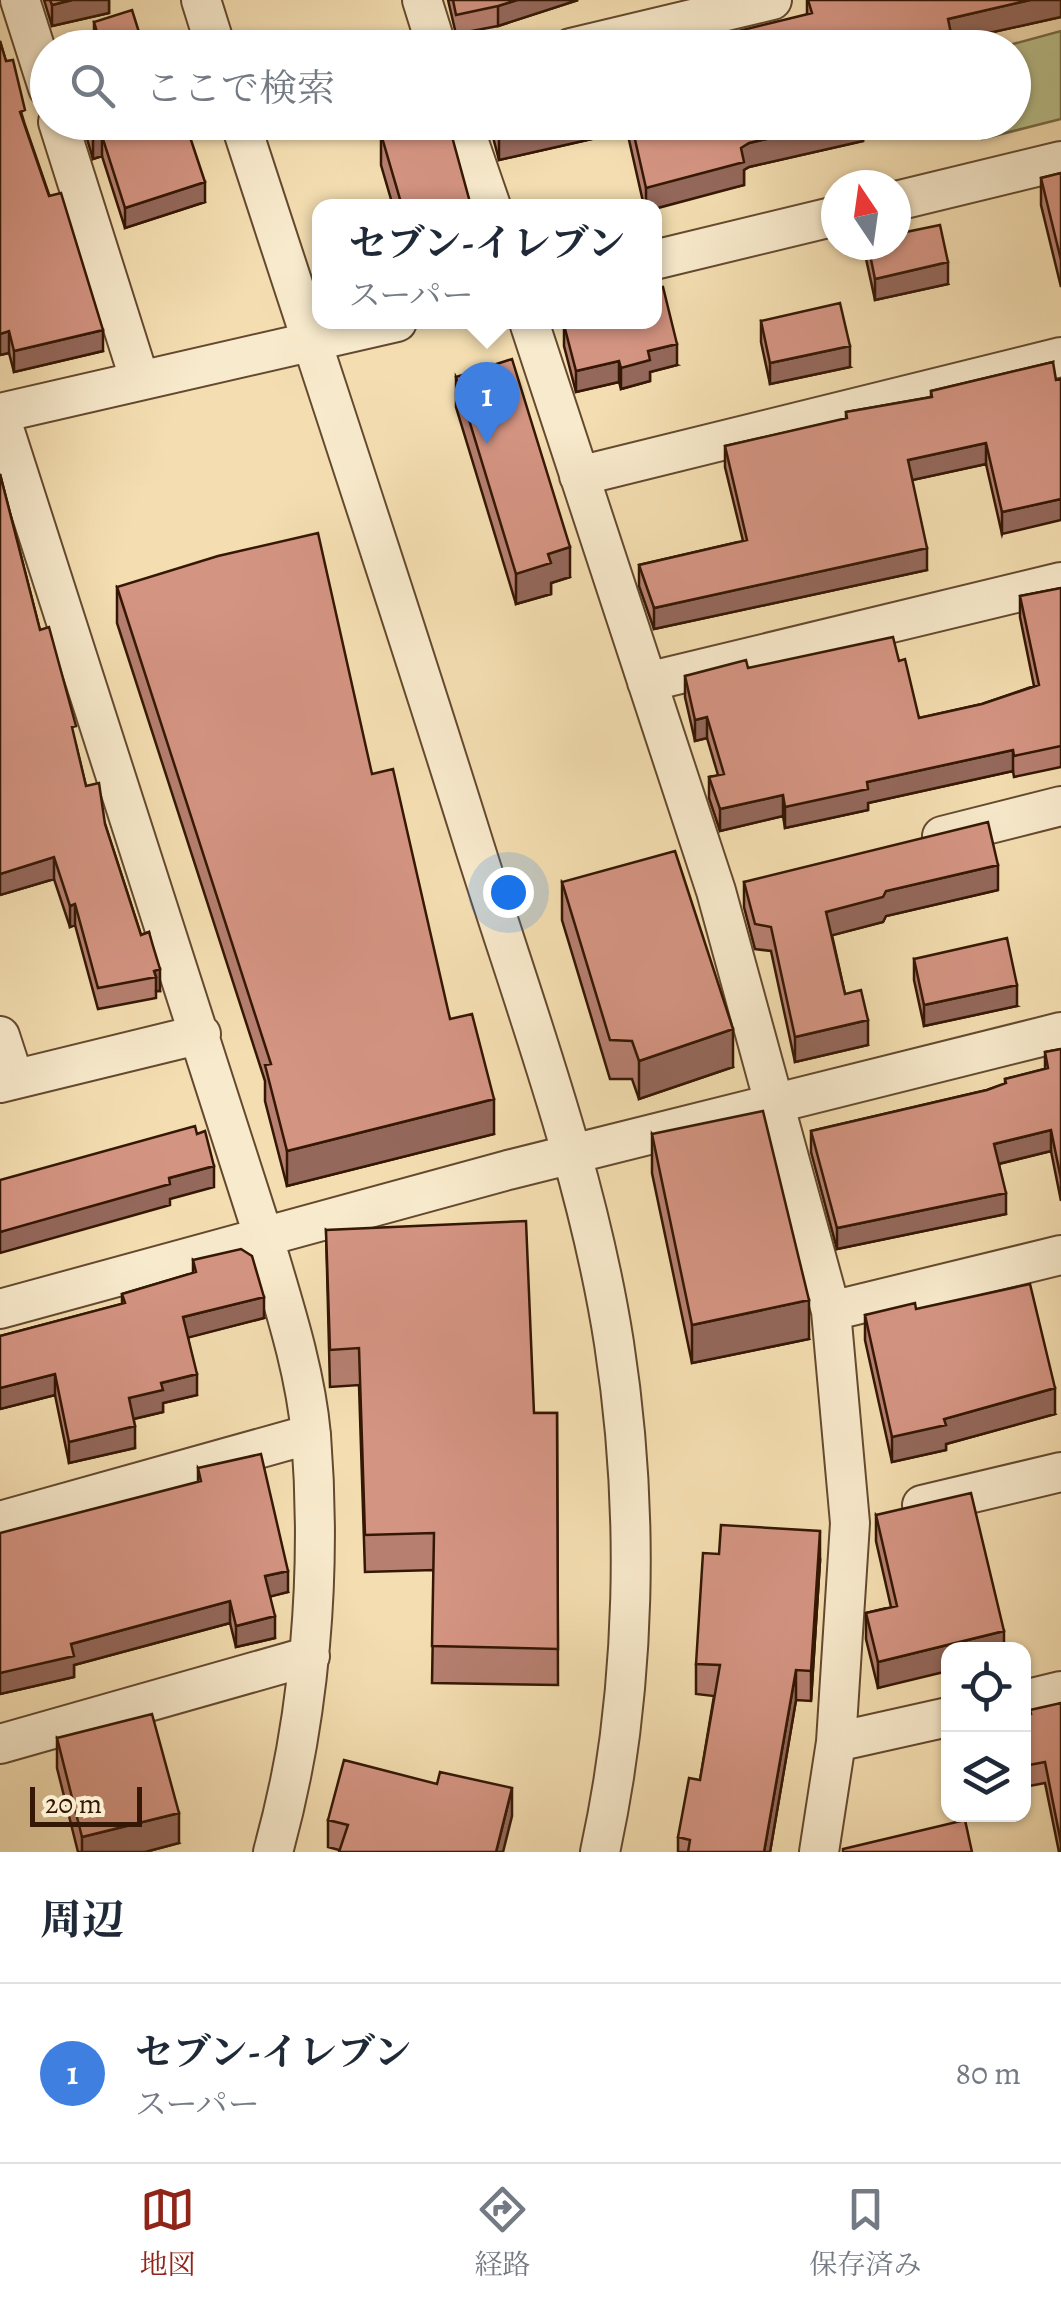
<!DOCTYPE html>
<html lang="ja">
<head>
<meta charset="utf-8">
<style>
	body { margin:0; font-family:Alegreya,"Noto Serif JP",serif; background:#f2f2f3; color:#1f2937 }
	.controls { position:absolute; right:30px; bottom:30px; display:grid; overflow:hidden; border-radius:20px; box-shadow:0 2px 8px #0004 }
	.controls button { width:90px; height:90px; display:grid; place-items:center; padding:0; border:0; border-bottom:2px solid #e0e1e3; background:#fff; color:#1f2937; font:50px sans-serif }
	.compass { position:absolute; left:821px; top:170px; width:90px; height:90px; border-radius:50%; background:#fff; box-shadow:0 2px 8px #0004; rotate:347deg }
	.scale { position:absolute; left:30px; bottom:25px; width:112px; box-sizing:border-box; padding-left:10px; border:5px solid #341704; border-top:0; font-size:28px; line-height:35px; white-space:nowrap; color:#341704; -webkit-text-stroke:8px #f8eacc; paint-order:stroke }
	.you { position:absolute; left:508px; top:892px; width:35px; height:35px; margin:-25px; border:8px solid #fff; border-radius:50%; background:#1a73e8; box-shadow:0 0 0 15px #1a73e833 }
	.badge { display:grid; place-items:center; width:65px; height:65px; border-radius:50%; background:#8f2418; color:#fff; font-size:32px; font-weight:700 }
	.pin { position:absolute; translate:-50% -82px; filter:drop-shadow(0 2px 5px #0008) }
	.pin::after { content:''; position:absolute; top:52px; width:35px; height:30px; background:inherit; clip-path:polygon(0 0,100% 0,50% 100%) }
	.popup { position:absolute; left:312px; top:199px; width:350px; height:130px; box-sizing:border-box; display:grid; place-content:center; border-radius:20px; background:#fff; filter:drop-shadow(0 2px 8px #0005); font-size:32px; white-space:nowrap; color:#747a83 }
	.popup b { font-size:38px; color:#1f2937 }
	.popup::after { content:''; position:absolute; left:50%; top:100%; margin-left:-20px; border:20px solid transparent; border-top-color:#fff }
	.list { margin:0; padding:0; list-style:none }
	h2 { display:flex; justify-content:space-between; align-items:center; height:130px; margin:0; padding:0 40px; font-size:42px }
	h2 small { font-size:32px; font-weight:400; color:#747a83 }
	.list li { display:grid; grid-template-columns:65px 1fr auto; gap:30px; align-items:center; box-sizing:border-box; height:180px; padding:0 40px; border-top:2px solid #e0e1e3 }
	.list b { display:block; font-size:38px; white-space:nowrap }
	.list p { margin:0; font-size:32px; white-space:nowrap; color:#747a83 }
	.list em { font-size:32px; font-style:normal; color:#747a83 }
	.icon { flex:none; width:55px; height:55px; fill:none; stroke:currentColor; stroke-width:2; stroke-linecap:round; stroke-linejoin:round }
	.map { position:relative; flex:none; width:1061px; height:1852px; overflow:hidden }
	.search { position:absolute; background:#fff; box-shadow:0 2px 8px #0004; left:30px; right:30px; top:30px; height:110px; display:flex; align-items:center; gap:25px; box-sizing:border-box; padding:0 35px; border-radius:55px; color:#747a83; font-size:38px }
	.sheet { height:310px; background:#fff }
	nav { display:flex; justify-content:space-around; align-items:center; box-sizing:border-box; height:140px; border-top:2px solid #e0e1e3; background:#fff; font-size:28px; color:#747a83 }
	nav a { display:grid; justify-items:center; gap:5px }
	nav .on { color:#8f2418 }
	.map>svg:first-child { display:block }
</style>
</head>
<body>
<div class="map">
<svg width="1061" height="1852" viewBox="0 0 1061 1852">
	<rect width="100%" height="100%" fill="#f4deb1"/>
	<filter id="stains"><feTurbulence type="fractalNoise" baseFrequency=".002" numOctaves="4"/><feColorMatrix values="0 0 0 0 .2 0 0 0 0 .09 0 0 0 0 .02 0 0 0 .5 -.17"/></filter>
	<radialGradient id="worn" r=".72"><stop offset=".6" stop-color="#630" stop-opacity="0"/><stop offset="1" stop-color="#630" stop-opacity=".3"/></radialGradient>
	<path fill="#bac18c" stroke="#776c48" stroke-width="2.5" d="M1061,31V119L982,139L978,123L1014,122V48L1002,47Z"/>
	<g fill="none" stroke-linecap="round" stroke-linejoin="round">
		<defs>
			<path id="minor" d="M20,0L48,88
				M201,0L216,48
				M422,0L437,48
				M571,48L772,0
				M58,122L139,378
				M240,122C317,359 396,595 470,832C522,1000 587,1169 614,1343C640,1511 636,1686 600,1852
				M462,122L491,206
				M896,201L1061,161
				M654,260L836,216
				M529,322L716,891L831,1311L850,1523L836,1742L819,1852
				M0,413L397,322
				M0,416L263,1235C282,1300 305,1368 311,1435C322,1574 310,1718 273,1852
				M579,476L1061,357
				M647,682L1061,582
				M942,836L1061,806
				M0,1036L14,1079
				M0,1083L201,1034
				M0,1309L508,1170L1061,1032
				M831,1311L1061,1255
				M922,1505L1061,1472
				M0,1521L311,1434
				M1024,1700L1061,1691
				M836,1742L948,1717
				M0,1744L310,1656"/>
		</defs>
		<use href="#minor" stroke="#64492f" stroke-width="42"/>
		<use href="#minor" stroke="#f8eacc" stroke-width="38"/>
	</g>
	<path fill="#b67f70" stroke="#341704" stroke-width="2.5" d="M44,0H109V13L52,26Z
		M448,0H578L498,26L456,34Z
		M807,0H1061V17L952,41L807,14Z
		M94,22L144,48H96L94,42Z
		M0,41L25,125L103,351L14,372L9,353L0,355Z
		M82,122H171L205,202L125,228L102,156L93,159Z
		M489,122H909L863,136V141L749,167L744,170V185L654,206H644L627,131L499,160Z
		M381,134L471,206H393L381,165Z
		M1061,173V287L1041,205V178Z
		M901,233L948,284L875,300L865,254V245H896Z
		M761,321L850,367L770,384L761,342Z
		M564,325L677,365L650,372V381L621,389L619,382L576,392L564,346Z
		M1053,362L1002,534L986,464L912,480L927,570L654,629L639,586V565L743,541L725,467V446L846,419V412L931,397V391Z
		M456,377L570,577L551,583V594L516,604L456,407Z
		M0,474L40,630L76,745L86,786L105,824L141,935L149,932L160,991H156V998L98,1009L75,925L70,927L54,879L0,895Z
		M117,587L372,774L450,1019L494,1134L287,1186L265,1101V1081L117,623Z
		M1061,588V767L1014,777L1013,771L868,803V810L785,828L783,816L720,831L709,798V777L718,775L707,738L695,741L685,697V676L748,668L899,661L919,718L982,704L1034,686L1020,617V596Z
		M562,882L733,1067L639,1099L632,1079H610L562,920Z
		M744,882L998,890L886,916L883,922L832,935L845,994L868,1045L795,1062L771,951L755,949L744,907Z
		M914,959L1017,1006L924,1026L914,980Z
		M1061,1049V1201L1051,1151L999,1164L1006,1214L837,1249L811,1152V1131L987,1090L1005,1084V1079L1045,1069V1052Z
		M652,1134L809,1339L692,1363L652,1173Z
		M326,1230L534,1413H557L558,1685L432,1683L434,1570L365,1572L359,1385L330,1387Z
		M193,1260L264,1318L188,1337L197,1395L163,1403V1412L134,1419L135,1448L69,1463L55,1395L0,1409V1336L122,1304V1294L193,1273Z
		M916,1309L1055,1414L946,1444V1450L892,1462L865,1340V1315Z
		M198,1468L288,1592L270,1596L275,1638L236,1647L230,1623L74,1665V1677L0,1694L198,1482Z
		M876,1515L1004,1650L878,1688L866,1639V1613L891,1607L876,1541Z
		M820,1561L811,1701L796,1700L770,1852H678V1837L700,1780L714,1696L696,1694V1664Z
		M1061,1703V1852H1059L1045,1783L1024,1787V1715Z
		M57,1738L179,1843L145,1852H78L57,1768Z
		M512,1816L339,1850L328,1847V1820Z"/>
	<path fill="#94685b" stroke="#341704" stroke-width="2.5" d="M72,0H109V13L52,26V5Z
		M517,0H578L498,26V6Z
		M1030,0H1061V17L948,42V19Z
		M559,122H627V131L499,160V136Z
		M839,122H909L863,136V141L749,167L744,170V185L654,209V206H646V188L749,143Z
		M102,136V156L93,159V139Z
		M205,182V202L125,228V208Z
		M948,262V284L875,300V279Z
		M103,330V351L14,372V351Z
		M9,331V353L0,355V334Z
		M677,344V365L650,372V381L621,389V368L648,351Z
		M850,346V367L770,384V363Z
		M619,361V382L576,392V371Z
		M986,443V464L908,481V460Z
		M1061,499V520L1002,534V512Z
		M570,547V577L551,583V594L516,604V574L548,554Z
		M927,548V570L654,629V608Z
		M707,717V738L695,741V720Z
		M1013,750V771L868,803V810L785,828V807L867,782Z
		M783,795V816L720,831V809Z
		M54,857V879L0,895V874Z
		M998,865V890L886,916L883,922L826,937V912L886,891Z
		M75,904V925L70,927V906Z
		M160,969V991H156V977L154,971Z
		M1017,985V1006L924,1026V1005Z
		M868,1020V1045L795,1062V1037Z
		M733,1029V1067L639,1099V1061Z
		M494,1099V1134L287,1186V1151Z
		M1051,1130V1151L994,1165V1144Z
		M214,1166V1187L170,1199V1205L0,1253V1232L169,1178Z
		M1006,1193V1214L837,1249V1228Z
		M264,1297V1318L183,1339V1317Z
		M809,1300V1339L692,1363V1325Z
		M55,1374V1395L0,1409V1388Z
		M197,1374V1395L163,1403V1412L129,1420V1398L161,1383Z
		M1055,1388V1414L946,1444V1450L892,1462V1437L944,1419Z
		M135,1426V1448L69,1463V1442Z
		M820,1531V1561L811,1701V1671Z
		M288,1571V1592L265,1598V1576Z
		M230,1601V1623L74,1665V1677L0,1694V1673L71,1644Z
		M275,1616V1638L236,1647V1626Z
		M1004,1631V1650H948V1671L878,1688V1662Z
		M796,1670V1700L770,1852H764Z
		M512,1788V1816L503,1852H496Z
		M179,1813V1843L145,1852H82V1837Z"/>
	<path fill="#d49482" stroke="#341704" stroke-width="2.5" d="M50,0H72L52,5Z
		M453,0H517L498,6L456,15Z
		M808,0H1030L948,19L954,48H669L812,13Z
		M132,10L144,48H102L94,22Z
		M667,39L669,48H634Z
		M0,41L6,61L13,60L25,110L20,112L49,196L61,193L103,330L14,351L9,331L0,334Z
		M88,122H171L173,130L186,125L205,182L125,208L102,136L93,139Z
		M422,122H448L471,206H402L381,134Z
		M495,122H559L499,136Z
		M631,122H839L749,143L741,148L744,162L646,188Z
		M1061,173V260L1041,178Z
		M899,225L901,233L940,225L948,262L875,279L868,245H896V226Z
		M663,287L677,344L648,351L650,360L621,368L619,361L576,371L564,325L579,322H654V289Z
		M840,303L850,346L770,363L761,321Z
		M512,359L570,547L548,554L551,563L516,574L456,377Z
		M1053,362L1056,380L1061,379V499L1002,512L986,443L908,460L927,548L654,608L639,565L747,540L725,446L847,418L846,412L932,397L931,391Z
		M0,474L40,630L49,627L76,726L72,727L86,786L99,783L105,824L141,935L149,932L153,946L160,969L154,971L156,977L98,988L75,904L70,906L54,857L0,874Z
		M318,533L372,774L393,769L450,1019L472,1014L494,1099L287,1151L265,1065L271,1064L117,587L218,556Z
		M1061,588V746L1014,756L1013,750L867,782L868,789L785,807L783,795L720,809L709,777L724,774L707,717L695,720L685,676L746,660L748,668L893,637L899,661L905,659L919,718L982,704L1039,685L1020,596Z
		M988,822L998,865L886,891L883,897L826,912L845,994L861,990L868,1020L795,1037L771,927L755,924L744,882Z
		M675,851L733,1029L639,1061L632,1041L610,1040L562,882Z
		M1007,938L1017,985L924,1005L914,959Z
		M1061,1049V1179L1051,1130L994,1144L1006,1193L837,1228L811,1131L987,1090L1006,1083L1005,1079L1048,1068L1045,1052Z
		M763,1111L809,1300L692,1325L652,1134Z
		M195,1126L197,1134L205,1131L214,1166L169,1178L170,1184L0,1232V1180Z
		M526,1221L534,1413H557L558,1649L432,1646L434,1533L365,1535L359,1348L330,1350L326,1230Z
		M241,1249L252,1256L264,1297L183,1317L197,1374L161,1383L163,1390L129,1398L135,1426L69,1442L55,1374L0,1388V1336L125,1303L122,1294L196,1272L193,1260Z
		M1030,1284L1055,1388L944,1419L946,1425L892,1437L865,1315L915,1303L916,1309Z
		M261,1454L288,1571L265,1576L275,1616L236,1626L230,1601L71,1644L74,1656L0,1673V1533L201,1481L198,1468Z
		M971,1493L1004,1631L878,1662L866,1613L897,1606L876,1515Z
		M721,1525L820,1531L811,1671L796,1670L764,1852H688L690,1840L678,1837L689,1778L700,1780L720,1665L696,1664L703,1553L719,1554Z
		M1061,1703V1843L1045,1762L1024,1766V1715L1031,1714L1030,1710Z
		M152,1714L179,1813L82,1837L57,1738Z
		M344,1760L437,1784L440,1772L512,1788L496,1852H339L348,1825L328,1820Z
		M965,1820L972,1852H843V1849Z"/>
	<rect width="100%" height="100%" filter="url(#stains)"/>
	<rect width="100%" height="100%" fill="url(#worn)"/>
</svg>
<div class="controls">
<button><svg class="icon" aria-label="locate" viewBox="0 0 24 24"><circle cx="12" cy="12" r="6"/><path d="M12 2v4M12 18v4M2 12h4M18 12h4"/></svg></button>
<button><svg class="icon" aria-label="layers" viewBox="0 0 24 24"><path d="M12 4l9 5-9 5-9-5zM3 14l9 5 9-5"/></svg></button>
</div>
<svg class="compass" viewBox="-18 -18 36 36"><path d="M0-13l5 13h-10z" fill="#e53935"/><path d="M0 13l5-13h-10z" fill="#747a83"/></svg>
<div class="scale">20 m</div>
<div class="you"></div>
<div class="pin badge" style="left:487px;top:444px;background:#3f7fe0">1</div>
<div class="popup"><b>セブン-イレブン</b>スーパー</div>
<div class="search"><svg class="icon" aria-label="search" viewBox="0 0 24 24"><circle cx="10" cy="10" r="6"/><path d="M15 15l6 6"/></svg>ここで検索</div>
</div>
<section class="sheet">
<h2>周辺<small></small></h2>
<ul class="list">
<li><span class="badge" style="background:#3f7fe0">1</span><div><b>セブン-イレブン</b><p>スーパー</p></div><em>80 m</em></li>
</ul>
</section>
<nav>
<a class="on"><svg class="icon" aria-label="map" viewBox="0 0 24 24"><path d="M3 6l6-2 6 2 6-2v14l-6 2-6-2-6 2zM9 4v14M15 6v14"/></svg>地図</a>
<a><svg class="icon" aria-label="directions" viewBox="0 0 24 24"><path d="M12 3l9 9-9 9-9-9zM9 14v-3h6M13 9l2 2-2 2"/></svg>経路</a>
<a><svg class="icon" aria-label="saved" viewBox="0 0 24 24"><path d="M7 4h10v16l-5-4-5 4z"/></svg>保存済み</a>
</nav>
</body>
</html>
